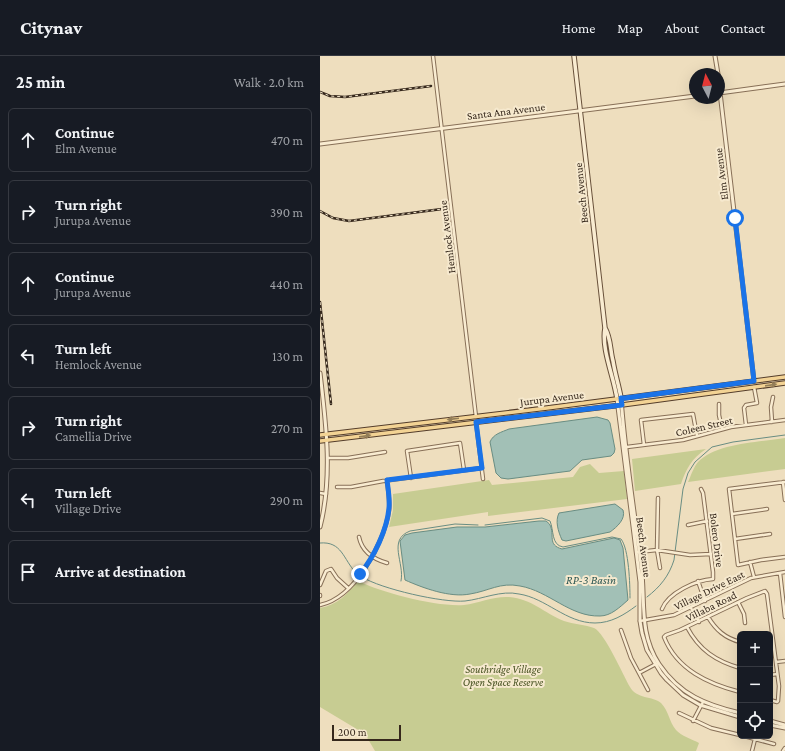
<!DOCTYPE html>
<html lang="en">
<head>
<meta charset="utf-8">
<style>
	body { margin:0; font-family:"Crimson Pro",serif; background:#20242c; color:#f1f3f6 }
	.controls { position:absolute; right:12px; bottom:12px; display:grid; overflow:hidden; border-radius:6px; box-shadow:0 4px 16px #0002 }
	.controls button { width:36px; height:36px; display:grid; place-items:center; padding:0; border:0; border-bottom:1px solid #363941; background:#171b24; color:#f1f3f6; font:20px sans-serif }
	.compass { position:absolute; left:369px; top:12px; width:36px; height:36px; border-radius:50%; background:#171b24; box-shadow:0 4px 16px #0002; rotate:353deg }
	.scale { position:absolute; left:12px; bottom:10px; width:69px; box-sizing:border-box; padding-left:4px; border:2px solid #36281c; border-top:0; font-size:11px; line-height:14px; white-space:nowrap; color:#36281c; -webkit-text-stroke:3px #f6e9ce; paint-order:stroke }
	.stop { position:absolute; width:12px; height:12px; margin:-9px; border:3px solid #1a73e8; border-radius:50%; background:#fff }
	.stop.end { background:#1a73e8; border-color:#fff; box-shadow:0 1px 4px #0008 }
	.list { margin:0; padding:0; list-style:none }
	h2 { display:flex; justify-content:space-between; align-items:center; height:52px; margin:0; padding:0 16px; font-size:17px }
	h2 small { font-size:13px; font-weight:400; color:#9ea1a6 }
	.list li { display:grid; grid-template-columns:26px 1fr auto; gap:12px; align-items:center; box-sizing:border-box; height:64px; margin:0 8px 8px; padding:0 8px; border:1px solid #363941; border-radius:6px }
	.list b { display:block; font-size:15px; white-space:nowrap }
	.list p { margin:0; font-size:13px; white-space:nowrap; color:#9ea1a6 }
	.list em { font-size:13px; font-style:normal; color:#9ea1a6 }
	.icon { flex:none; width:22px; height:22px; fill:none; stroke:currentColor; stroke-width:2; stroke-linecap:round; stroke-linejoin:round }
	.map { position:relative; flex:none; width:465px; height:695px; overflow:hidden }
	header { display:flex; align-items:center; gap:24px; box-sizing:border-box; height:56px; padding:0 20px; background:#171b24; border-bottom:1px solid #363941 }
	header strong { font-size:19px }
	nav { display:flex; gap:22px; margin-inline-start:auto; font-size:14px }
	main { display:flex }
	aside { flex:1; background:#171b24 }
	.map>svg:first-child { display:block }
</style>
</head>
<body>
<header>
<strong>Citynav</strong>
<nav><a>Home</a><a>Map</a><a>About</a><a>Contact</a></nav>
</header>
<main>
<aside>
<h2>25 min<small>Walk · 2.0 km</small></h2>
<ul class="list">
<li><svg class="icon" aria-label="ahead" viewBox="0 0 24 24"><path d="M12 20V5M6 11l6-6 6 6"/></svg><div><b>Continue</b><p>Elm Avenue</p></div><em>470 m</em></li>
<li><svg class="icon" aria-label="right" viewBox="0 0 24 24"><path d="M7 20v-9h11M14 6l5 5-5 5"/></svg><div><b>Turn right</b><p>Jurupa Avenue</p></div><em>390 m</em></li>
<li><svg class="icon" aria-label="ahead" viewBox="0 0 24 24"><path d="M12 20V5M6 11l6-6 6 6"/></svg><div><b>Continue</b><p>Jurupa Avenue</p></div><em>440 m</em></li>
<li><svg class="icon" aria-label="left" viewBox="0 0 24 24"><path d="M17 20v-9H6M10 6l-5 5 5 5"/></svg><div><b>Turn left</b><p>Hemlock Avenue</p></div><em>130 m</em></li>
<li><svg class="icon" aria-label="right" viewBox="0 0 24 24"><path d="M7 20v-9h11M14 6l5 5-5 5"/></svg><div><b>Turn right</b><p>Camellia Drive</p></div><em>270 m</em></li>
<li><svg class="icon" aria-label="left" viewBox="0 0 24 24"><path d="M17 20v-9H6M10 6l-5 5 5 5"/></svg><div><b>Turn left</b><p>Village Drive</p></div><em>290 m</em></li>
<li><svg class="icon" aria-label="arrive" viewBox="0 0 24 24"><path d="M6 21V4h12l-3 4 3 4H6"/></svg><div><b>Arrive at destination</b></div></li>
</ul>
</aside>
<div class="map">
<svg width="465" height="695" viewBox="0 0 465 695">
	<rect width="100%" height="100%" fill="#eedebe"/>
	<path fill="#c7cc92" d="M465,382V413L368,426C371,420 373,412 378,406C396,387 440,386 465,382Z
		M386,393C372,402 366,413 361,428L315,435L312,403Z
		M270,408L279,417L304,415L307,443L168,460V456L69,471L73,454V438L169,424L172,429L253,421L260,411Z
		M38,525C63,537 116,551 144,549C159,547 174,540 189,541C212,543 224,557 244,565C253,568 266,569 274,572C285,577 303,619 310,631C316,643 333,640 341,647C349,655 349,666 356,674C361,680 372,683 379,687L376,695H55L45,678L0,651V552C18,549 27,538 38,525Z"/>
	<path fill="#a2c0b6" stroke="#698d83" d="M277,361L288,364L290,367L295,393L294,397L291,400L262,404L250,415L188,423L181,422L176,417L170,386C173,378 182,376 189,373Z
		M295,448L303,454C306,463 297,471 290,476L246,485L242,484C238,475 235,465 239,457Z
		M219,465H226C227,466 229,467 230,469C235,479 227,489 242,493L294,482L300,484L303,492L308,544C300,551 291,560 280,560C250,561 229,535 200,530C180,526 169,535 150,538C130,542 103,532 85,524L80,485L85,479L92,477L137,471H165Z"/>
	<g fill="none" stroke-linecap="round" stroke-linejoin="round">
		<path stroke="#698d83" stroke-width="1" d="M165,469L222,462L230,465C234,474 231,489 243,491L292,481L301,483C309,493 310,529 310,542
			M0,487C22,485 23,503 36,517
			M42,521C61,533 123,547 145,545C163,543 181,534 199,538C226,542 246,567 275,567C291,567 304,559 316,550
			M81,525C85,507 67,484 90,475L135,468L158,469
			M327,541C340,531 349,520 354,504L363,433L368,417L375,406L392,391L413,386L465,379"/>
		<defs>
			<path id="minor" d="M113,0L156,361
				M399,348V359L402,373
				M156,366L163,423
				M452,366L451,351L453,341
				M426,369L424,352L426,349L437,347L434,331
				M324,389L321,364L373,358L377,380
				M307,391L363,384L411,371L465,364
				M8,402H28L65,396
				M91,422L87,395L140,387L144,414
				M463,426L465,444
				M465,426L409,433L418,509L441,504L465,501
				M17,431H31L63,425L162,412
				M0,437L6,438
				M338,442L337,494L340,512
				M412,458L447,453
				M368,469L387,465
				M39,481C42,496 53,503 67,507
				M415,483L450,478
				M318,496L337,494L370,499L391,498
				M430,506L434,521
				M460,517L465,561
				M378,525L385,545
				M0,529L6,515L11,513L17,522L28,532
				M0,539V540
				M418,546L424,558L425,567
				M0,549C35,542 64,487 69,455C70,445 68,434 67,424
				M371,552L379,566
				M342,553C348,537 376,524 393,523V516L383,437L381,433
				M388,561C396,574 405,582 420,586
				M320,565L354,559L431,522L465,516
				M367,571C379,594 396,605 420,612
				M301,574L311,602L328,634
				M456,606L465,605
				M319,617L336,608
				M450,619L457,618
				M420,636C389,628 357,614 344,581L346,579L360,574L427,542L445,535L447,538L459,630L458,645L457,646L450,644
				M359,657L391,672L420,679
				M373,665L383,646
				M424,680L454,688
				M432,695L435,683
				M463,695L465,692"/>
			<path id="tertiary" d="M395,0L398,18
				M399,28L434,325
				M399,37L465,28
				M0,88L375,40
				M0,317C6,368 13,420 0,471
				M301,342C305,398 314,453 321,508C326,543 318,576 339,608C360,639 386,649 420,657
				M297,343L320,526V565L322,577L327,594L341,617L347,624L363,639L380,649L420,661
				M450,665L465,669
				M450,669L465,672"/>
			<path id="secondary" d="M254,0L285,272C281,293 294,321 297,343
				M285,272C291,282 290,294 293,305C295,318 299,330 301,342"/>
			<path id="primary" d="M0,379L227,352L465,321
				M0,385L302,349L465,327"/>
		</defs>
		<use href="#minor" stroke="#876f57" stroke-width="4.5"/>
		<use href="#tertiary" stroke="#876f57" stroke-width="5"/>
		<use href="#secondary" stroke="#68503a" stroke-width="5.5"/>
		<use href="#primary" stroke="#543d2b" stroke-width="5.5"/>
		<use href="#minor" stroke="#f9ecd1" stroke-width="2.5"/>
		<use href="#tertiary" stroke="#f9ecd1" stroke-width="3"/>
		<use href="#secondary" stroke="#f9ecd1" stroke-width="3.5"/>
		<use href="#primary" stroke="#f3d394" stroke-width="3.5"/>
		<defs>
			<path id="rail" d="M0,36L10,40L25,41L111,30
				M0,155L13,162L29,165L122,153
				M0,246L11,348"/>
		</defs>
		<use href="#rail" stroke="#36281c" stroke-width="2.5"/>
		<use href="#rail" stroke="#f6e9ce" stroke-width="1" stroke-dasharray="3" stroke-linecap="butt"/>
	</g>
	<defs><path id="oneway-solid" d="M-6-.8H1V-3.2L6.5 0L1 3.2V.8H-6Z"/></defs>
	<g fill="#947e58">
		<use href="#oneway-solid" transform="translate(451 329) rotate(-8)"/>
		<use href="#oneway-solid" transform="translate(133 363) rotate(173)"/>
		<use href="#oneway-solid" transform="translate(45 380) rotate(-8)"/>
	</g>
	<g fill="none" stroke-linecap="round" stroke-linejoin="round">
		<path stroke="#1a73e8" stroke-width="5" d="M40,518C54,501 67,474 69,452C70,443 68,433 67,424L162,412L156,366L302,349L301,342H305L434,325L415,162"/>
	</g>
	<g text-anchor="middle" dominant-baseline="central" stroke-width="4" stroke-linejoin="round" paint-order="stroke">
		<g font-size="11" fill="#36281c" stroke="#f6e9ce">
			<text transform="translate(186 55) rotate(-7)">Santa Ana Avenue</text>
			<text transform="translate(401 118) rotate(-97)">Elm Avenue</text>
			<text transform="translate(261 137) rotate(-96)">Beech Avenue</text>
			<text transform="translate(127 181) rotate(-97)">Hemlock Avenue</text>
			<text transform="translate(232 342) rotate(-7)">Jurupa Avenue</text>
			<text transform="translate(384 370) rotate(-13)">Coleen Street</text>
			<text transform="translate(397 484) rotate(83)">Bolero Drive</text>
			<text transform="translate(324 491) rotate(83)">Beech Avenue</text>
			<text transform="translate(389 534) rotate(-26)">Village Drive East</text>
			<text transform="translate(391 550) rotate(-26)">Villaba Road</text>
		</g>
		<g font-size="11" font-style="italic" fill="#485322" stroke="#f6e9ce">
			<text x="183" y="613">Southridge Village<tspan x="183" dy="13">Open Space Reserve</tspan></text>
		</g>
		<g font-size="12" font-style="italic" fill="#2b5652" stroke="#f6e9ce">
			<text x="271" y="524">RP-3 Basin</text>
		</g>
	</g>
</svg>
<div class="controls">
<button>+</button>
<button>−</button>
<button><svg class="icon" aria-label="locate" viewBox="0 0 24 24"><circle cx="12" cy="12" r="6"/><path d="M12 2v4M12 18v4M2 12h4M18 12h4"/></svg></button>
</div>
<svg class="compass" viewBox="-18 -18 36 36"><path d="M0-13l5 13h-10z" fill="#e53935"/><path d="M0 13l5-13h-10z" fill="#9ea1a6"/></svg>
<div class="scale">200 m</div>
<div class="stop" style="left:415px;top:162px"></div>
<div class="stop end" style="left:40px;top:518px"></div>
</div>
</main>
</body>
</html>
